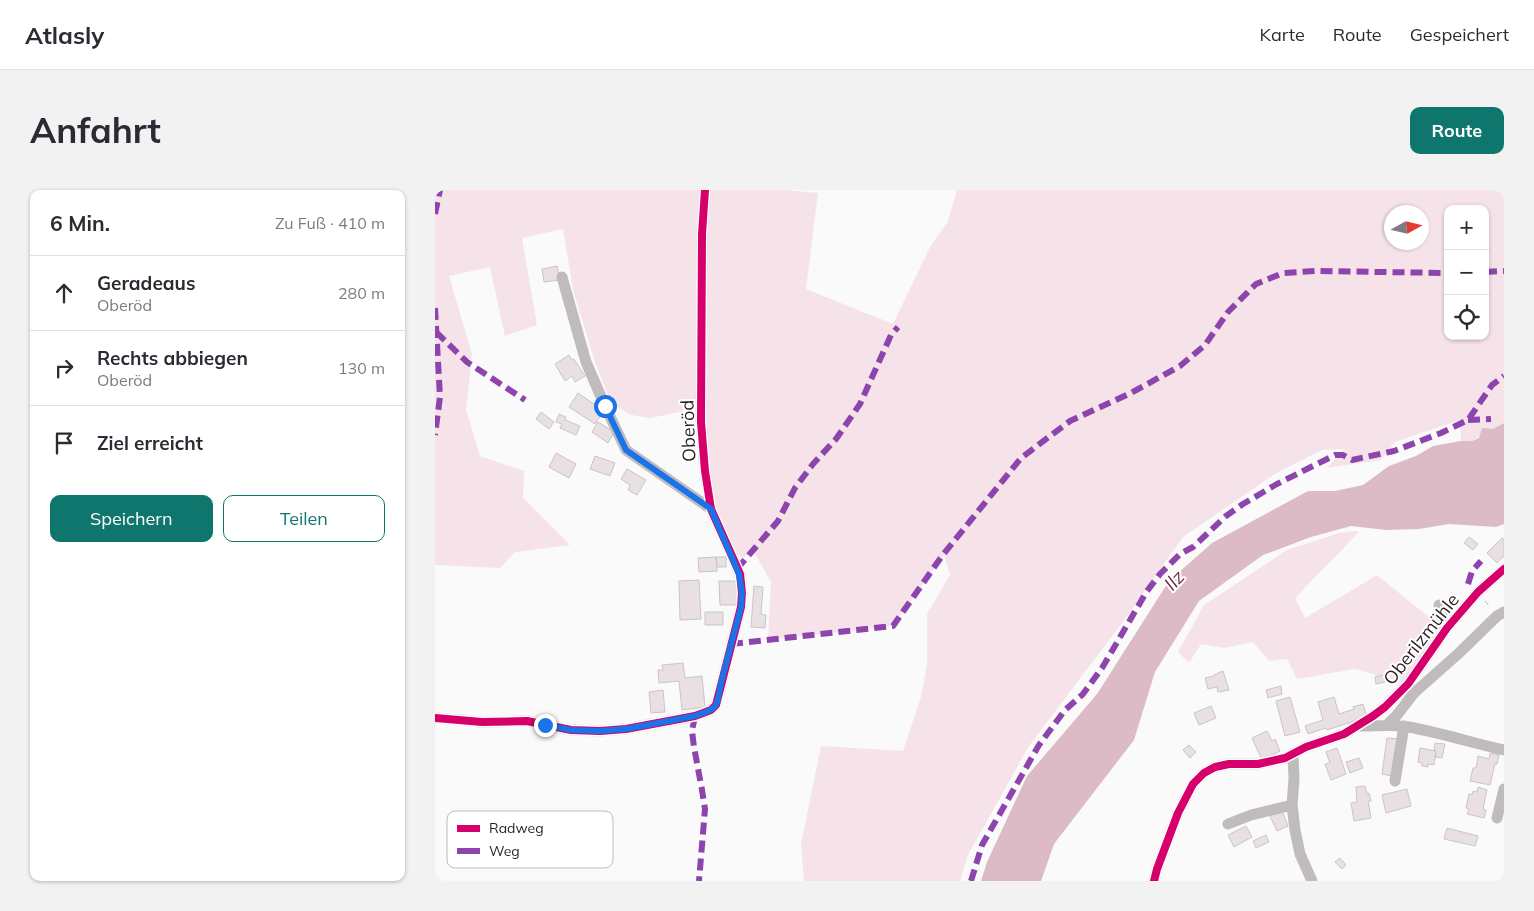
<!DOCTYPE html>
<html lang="de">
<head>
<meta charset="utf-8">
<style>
	body { margin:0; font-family:Mulish,sans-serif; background:#f2f2f3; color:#2b2b33 }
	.controls { position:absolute; right:15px; top:15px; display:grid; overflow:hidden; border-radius:10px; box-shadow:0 1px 4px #0004 }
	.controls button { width:45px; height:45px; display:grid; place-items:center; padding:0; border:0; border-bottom:1px solid #e1e1e2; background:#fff; color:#2b2b33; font:25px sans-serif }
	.compass { position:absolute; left:949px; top:15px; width:45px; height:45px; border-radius:50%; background:#fff; box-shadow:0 1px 4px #0004; rotate:82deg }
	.stop { position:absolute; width:15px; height:15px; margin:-11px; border:4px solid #1a73e8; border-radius:50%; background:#fff }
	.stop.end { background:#1a73e8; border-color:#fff; box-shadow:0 1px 5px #0008 }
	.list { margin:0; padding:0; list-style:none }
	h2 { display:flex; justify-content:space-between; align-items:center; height:65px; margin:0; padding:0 20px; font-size:21px }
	h2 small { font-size:16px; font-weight:400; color:#7c7c81 }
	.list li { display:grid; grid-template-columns:32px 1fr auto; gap:15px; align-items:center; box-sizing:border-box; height:75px; padding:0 20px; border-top:1px solid #e1e1e2 }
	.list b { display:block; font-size:19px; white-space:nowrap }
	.list p { margin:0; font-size:16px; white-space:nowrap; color:#7c7c81 }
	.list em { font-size:16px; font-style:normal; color:#7c7c81 }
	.actions { display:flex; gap:10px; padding:15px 20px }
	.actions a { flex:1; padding:11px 0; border:1px solid #0f766e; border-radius:10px; text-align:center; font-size:18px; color:#0f766e }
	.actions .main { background:#0f766e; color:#fff }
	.icon { flex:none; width:28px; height:28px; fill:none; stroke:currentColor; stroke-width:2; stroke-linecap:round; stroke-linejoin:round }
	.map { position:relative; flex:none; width:1069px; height:691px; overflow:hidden; border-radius:10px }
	header { display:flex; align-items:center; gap:30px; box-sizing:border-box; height:70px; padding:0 25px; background:#fff; border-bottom:1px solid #e1e1e2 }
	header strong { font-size:24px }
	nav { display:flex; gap:28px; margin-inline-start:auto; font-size:18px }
	.intro { display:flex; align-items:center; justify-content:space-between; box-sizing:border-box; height:120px; padding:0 30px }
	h1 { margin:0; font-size:35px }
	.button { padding:12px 22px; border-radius:10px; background:#0f766e; color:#fff; font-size:18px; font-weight:700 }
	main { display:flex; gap:30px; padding:0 30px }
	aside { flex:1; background:#fff; border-radius:10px; box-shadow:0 1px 4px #0004 }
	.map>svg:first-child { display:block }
</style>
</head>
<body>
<header>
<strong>Atlasly</strong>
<nav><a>Karte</a><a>Route</a><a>Gespeichert</a></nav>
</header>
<div class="intro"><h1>Anfahrt</h1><a class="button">Route</a></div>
<main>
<aside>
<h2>6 Min.<small>Zu Fuß · 410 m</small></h2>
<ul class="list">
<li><svg class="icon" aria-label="ahead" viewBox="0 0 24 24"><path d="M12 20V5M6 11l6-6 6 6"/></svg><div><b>Geradeaus</b><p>Oberöd</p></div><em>280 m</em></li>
<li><svg class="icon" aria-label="right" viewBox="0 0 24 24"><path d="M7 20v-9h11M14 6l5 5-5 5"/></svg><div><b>Rechts abbiegen</b><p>Oberöd</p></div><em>130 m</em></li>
<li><svg class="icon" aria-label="arrive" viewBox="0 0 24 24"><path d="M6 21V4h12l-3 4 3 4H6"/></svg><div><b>Ziel erreicht</b></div></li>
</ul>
<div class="actions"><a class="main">Speichern</a><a>Teilen</a></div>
</aside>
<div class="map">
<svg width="1069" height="691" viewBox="0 0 1069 691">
	<rect width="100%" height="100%" fill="#fafafa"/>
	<path fill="#f6e3e9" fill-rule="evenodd" d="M0,0H352L383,3L371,99L458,134L494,59L513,31L522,0H1069V233L1037,251H1026L1025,230L960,252L946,270L892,278L909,259L887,260L843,282L748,347L690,429L594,556L533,665L525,691H369L366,654L386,556L468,561L486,507L492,475V424L515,385L509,365L458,436L333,450L336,392L319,362V360L308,368L301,364L276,319L266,218L215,228L196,225L176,213L160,172L138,100L128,39L87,48L102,135L70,146L55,77L14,86L37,164L31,220L45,266L89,281L88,308L135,355L80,362L65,378L0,375ZM1013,19H1050V146H1013ZM956,22H986V52H956Z
		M920,341L924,342L860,408L870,428L942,385L1007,438L969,493L920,479L862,489L852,469L834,471L818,452L789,458L766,454L754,473L743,462L769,415L852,360L904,343Z"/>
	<path fill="#dcbbc6" d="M1069,233V334L1061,337L1014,334L984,339L951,340L916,336L876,347L828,365L764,411L720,482L699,550L619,654L606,691H546L552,672L592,586L662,504L734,391L777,353L873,301H900L928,295L954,276L981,266L998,256L1026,251H1037L1044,248L1047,238L1058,239Z"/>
	<path fill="#e8e0e2" stroke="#cbc4c6" d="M122,76L125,90L109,92L107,79Z
		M134,165L137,170L139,169L150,186L140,192L137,186L130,191L120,174Z
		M143,203L169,221L160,234L134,217Z
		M106,222L119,232L114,239L101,229Z
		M124,224L131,227L130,230L145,236L141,245L125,238L127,234L121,232Z
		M163,232L179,242L173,253L157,242Z
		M121,263L141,274L134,288L114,277Z
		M160,266L180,273L175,286L155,279Z
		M192,279L211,290L202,305L193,300L195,295L186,289Z
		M1034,347L1043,354L1038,360L1029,353Z
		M1067,348L1069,350V366L1062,373L1052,363Z
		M281,367L282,381L264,382L263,368Z
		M281,367H291V377H282Z
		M264,390L266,429L245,430L244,391Z
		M284,391H302L303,415H285Z
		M319,396L328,397L326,424L331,425L330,438L316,437Z
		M270,422H288V435H270Z
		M248,473L250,488L267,486L270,517L247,520L244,491L224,493L223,480H228L227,475Z
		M788,481L794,500L783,502L782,497L773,499L770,488L779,486V485Z
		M948,485L950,492L941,494L940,487Z
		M846,496L847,504L833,508L831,500Z
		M228,500L230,522L216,523L214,502Z
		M855,507L865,542L850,546L841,511Z
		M899,507L904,524L919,519L918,517L928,514L932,527L892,540L891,538L873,544L870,536L888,530L883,512Z
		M776,516L781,528L764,535L759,523Z
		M832,541L837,551L840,549L845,561L827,570L817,548Z
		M952,548L963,549L957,586L947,584Z
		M1000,553L1010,554L1007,568L1000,567L1001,561H999Z
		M754,555L761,562L755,568L748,560Z
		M902,558L911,584L896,590L890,574L895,573L891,562Z
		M985,558L1001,561L999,575L993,574V577L987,576V573L983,572Z
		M1055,563L1064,565L1062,574H1060L1055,595L1035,591L1038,578H1041L1043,566L1054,569Z
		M924,568L928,578L915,583L911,572Z
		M930,596L932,604L934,603L936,611H933L936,628L919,631L916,613L922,612L921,597Z
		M1043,597L1052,600L1048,619L1051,620L1049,628L1032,624L1034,619L1031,618L1034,604L1037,605L1038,601L1042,602Z
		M972,599L976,616L951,623L947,605Z
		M847,621L853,636L842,641L835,626Z
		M811,636L817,647L799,657L793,645Z
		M1012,638L1043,646L1040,656L1009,649Z
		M831,645L834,652L821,658L818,651Z
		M905,668L911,675L907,679L900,672Z"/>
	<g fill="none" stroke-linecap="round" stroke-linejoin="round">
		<path stroke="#b7b3b4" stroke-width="1" stroke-dasharray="5 2.5" stroke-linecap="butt" d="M1050,411L1055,417"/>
		<path stroke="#c0bbbd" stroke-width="11" d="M127,87L151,172L170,216L191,260L276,319
			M1004,415L1008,429L1012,438
			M0,528L47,532L92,531L136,540L165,541L191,539L260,526L276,520L281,515L306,417L307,403L305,384L276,319L270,281L266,232L267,44L270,0
			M952,535L962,525L979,503L1023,464L1062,426L1069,422
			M924,536C941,536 957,534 974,537C1006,543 1038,553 1069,560
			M858,565L859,589L857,615L860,640L865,664L877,691
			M960,591L969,536
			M1062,628L1069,599
			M793,634L816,625L857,615
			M719,691L722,679L743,623L758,594L769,583L780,577L794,574H823L850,568L871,557L909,544L938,526L950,517L973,494L1012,438L1043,402L1069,379"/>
		<path stroke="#8e44ad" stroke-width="6" stroke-dasharray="12 6" stroke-linecap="butt" d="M0,24L5,0
			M1050,82L1069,81
			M0,118L5,207L0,245
			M1,142L32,172L90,210
			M1033,230L1056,229
			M302,379L343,331L360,298L378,274L401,249L425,214L456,145L463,137
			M1033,394L1037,381L1046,371
			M296,454L458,436L507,366L586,268L635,231L696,203L745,176L770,155L793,122L821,94L848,83L881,81L1013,83
			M260,526L257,541L259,557L267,600L270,619L264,691
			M536,691L547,655L604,555L630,520L648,504L667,478L712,401L725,384L745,364L758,357L791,326L808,314L842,294L900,265H908L917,270L959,261L1006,243L1033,230L1057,195L1069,186"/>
		<defs>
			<path id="cycleway" d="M0,528L47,532L92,531L136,540L165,541L191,539L260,526L276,520L281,515L306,417L307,403L305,384L276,319L270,281L266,232L267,44L270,0
				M719,691L722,679L743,623L758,594L769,583L780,577L794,574H823L850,568L871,557L909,544L938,526L950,517L973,494L1012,438L1043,402L1069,379"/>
		</defs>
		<use href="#cycleway" stroke="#fff" stroke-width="11"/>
		<use href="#cycleway" stroke="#d6006c" stroke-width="8"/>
	</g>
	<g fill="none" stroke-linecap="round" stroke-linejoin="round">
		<path stroke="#1a73e8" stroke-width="6" d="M110,535L136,540L165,541L191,539L260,526L276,520L281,515L283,509L286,493L306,417L307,403L304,384L276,319L191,260L170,216"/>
	</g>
	<g text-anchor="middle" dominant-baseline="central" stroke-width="4" stroke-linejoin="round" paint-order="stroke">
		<g font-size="18" fill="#2a1c21" stroke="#fff">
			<text transform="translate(253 241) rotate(-92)">Oberöd</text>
			<text transform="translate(986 449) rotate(-52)">Oberilzmühle</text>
		</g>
		<g font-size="19" font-style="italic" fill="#682d45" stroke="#fff">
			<text transform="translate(739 390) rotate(-47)">Ilz</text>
		</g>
	</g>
	<rect x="12" y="621" width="166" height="57" rx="8" fill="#fff" stroke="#bfbbbc" stroke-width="1"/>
	<rect x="22" y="635" width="23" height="7" fill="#d6006c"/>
	<rect x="22" y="658" width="23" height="6" fill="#8e44ad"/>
	<g font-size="14" fill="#2a1c21">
		<text x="54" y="643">Radweg</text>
		<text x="54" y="666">Weg</text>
	</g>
</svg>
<div class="controls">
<button>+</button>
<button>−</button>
<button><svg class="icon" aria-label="locate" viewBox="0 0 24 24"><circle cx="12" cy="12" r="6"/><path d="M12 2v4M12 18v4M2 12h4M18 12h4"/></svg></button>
</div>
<svg class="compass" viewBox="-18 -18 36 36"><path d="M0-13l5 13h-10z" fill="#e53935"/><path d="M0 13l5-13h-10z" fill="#7c7c81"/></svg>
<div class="stop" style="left:170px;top:216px"></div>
<div class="stop end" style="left:110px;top:535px"></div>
</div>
</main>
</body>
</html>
